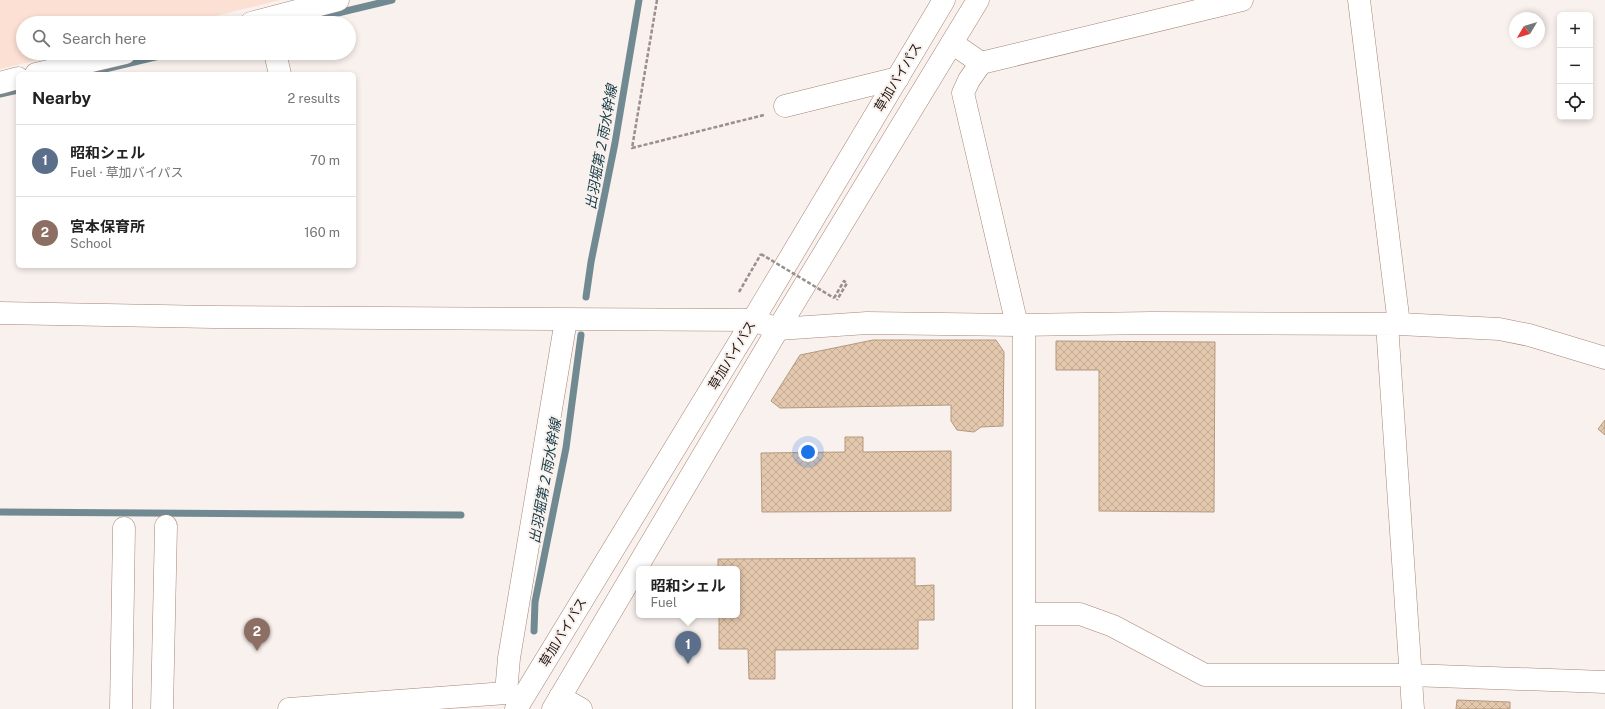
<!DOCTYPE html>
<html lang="en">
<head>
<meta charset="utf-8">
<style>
	body { margin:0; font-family:"Public Sans","Noto Sans JP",sans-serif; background:#f2f2f2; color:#222 }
	.controls { position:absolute; right:12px; top:12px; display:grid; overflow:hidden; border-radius:6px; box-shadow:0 2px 6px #0003 }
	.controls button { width:36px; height:36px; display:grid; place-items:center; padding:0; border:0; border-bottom:1px solid #e0e0e0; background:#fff; color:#222; font:20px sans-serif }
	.compass { position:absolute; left:1509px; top:12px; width:36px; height:36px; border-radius:50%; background:#fff; box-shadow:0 2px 6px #0003; rotate:232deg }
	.you { position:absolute; left:808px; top:452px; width:14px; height:14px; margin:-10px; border:3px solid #fff; border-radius:50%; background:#1a73e8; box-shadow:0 0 0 6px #1a73e833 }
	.badge { display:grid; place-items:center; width:26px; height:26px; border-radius:50%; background:#6f7015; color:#fff; font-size:13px; font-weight:700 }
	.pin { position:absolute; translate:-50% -33px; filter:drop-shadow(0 1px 2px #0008) }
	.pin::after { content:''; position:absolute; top:21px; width:14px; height:12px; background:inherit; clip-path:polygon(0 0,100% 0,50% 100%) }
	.popup { position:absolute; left:636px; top:566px; width:104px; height:52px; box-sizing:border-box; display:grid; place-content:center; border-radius:6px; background:#fff; filter:drop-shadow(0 1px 3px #0005); font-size:13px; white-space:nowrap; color:#767676 }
	.popup b { font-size:15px; color:#222 }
	.popup::after { content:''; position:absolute; left:50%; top:100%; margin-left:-8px; border:8px solid transparent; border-top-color:#fff }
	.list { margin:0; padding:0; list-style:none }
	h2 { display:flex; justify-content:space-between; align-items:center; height:52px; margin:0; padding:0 16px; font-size:17px }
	h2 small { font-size:13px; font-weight:400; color:#767676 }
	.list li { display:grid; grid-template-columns:26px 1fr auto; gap:12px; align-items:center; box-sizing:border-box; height:72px; padding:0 16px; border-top:1px solid #e0e0e0 }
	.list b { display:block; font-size:15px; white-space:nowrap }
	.list p { margin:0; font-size:13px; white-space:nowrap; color:#767676 }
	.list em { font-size:13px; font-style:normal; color:#767676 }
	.icon { flex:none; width:22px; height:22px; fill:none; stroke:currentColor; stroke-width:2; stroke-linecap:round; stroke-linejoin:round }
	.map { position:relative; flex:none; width:1605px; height:709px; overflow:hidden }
	.search { position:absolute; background:#fff; box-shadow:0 2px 6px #0003; left:16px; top:16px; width:340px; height:44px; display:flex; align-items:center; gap:10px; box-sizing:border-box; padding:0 14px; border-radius:22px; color:#767676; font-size:15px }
	.panel { position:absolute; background:#fff; box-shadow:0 2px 6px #0003; left:16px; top:72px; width:340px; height:196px; border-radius:6px }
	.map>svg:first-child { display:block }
</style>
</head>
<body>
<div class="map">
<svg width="1605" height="709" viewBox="0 0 1605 709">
	<defs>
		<pattern id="building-cross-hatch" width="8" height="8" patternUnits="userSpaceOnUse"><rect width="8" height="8" fill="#e4c8ad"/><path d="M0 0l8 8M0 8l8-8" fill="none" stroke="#c3ab94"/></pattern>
	</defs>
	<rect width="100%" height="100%" fill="#f9f1ee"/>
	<path fill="#fce0d3" d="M0,0H280L187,23H23V53H66L0,69Z"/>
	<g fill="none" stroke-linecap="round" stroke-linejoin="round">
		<path stroke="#718a92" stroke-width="7" d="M296,23L392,0
			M84,74L172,53
			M0,94L18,90
			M586,297L591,262L615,143L639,0
			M0,512L461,515
			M534,631L535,602L566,448L581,335"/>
	</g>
	<path fill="url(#building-cross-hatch)" stroke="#b4997f" d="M873,340H996L1004,352L1003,426L981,427L974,432L957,430L951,421V405L780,408L771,401L800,355Z
		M1056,341L1215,342L1214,512L1099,511V370H1056Z
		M1605,420V435L1598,429Z
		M845,437H863V452L951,451V511L762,512L761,453L845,452Z
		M915,558V586L934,585V620H918V649L775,650V679H749L748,649H719V615H737V569H718V559Z
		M1457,700L1510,702V709H1456Z"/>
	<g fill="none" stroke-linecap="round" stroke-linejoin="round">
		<defs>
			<path id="minor" d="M1359,0L1399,324
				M251,23L338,0
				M952,43L981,63L969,80L963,93L1017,325
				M275,53L280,74
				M981,63L1242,0
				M36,74L125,53
				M0,83L18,78
				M785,106L898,78
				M0,313L213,317L753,320L778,329L867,323L1017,325L1152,323L1399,324L1499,329L1529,335L1605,358
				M1387,324L1413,709
				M1024,614H1080L1113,626L1205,675H1410L1605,682
				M560,697L581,709
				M121,709L124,528
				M162,709L166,526
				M289,709L506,693L509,658L566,320
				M1024,709V325"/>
			<path id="highway" d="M516,709L753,320L944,0
				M553,709L778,329L978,0"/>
		</defs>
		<use href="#minor" stroke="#a88575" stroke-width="23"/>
		<use href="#highway" stroke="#a88575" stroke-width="23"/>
		<path stroke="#998f8b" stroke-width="2.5" stroke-dasharray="4 2" stroke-linecap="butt" d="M657,0L632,148L764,115
			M739,292L761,254
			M834,298L844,281L847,283L837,300"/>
		<use href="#minor" stroke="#fff" stroke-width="22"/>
		<use href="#highway" stroke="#fff" stroke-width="22"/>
		<path stroke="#998f8b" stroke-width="2.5" stroke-dasharray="4 2" stroke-linecap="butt" d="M761,254L834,298"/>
	</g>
	<g text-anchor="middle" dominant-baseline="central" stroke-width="4" stroke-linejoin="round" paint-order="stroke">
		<g font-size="13" fill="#231610" stroke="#f9f1ee">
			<text transform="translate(898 77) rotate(-59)">草加バイパス</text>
			<text transform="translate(732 355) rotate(-59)">草加バイパス</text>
			<text transform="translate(563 632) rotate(-59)">草加バイパス</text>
		</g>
		<g font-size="14" font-style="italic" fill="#143a45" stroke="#f9f1ee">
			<text transform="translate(601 147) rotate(-80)">出羽堀第２雨水幹線</text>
			<text transform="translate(545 481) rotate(-80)">出羽堀第２雨水幹線</text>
		</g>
	</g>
</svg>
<div class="controls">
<button>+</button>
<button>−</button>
<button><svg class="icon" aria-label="locate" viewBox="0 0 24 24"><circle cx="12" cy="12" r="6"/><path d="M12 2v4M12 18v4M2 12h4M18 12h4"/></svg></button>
</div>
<svg class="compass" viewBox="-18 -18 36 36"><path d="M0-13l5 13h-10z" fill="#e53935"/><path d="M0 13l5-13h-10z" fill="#767676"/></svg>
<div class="you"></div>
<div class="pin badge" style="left:688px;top:664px;background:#5c6f8a">1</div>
<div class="popup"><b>昭和シェル</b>Fuel</div>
<div class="pin badge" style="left:257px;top:651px;background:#8d6e63">2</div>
<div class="search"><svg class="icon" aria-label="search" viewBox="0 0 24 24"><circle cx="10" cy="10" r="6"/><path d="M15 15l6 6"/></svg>Search here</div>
<section class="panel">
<h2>Nearby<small>2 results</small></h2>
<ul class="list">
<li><span class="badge" style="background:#5c6f8a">1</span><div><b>昭和シェル</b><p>Fuel · 草加バイパス</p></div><em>70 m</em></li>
<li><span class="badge" style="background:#8d6e63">2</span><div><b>宮本保育所</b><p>School</p></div><em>160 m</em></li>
</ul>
</section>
</div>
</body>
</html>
